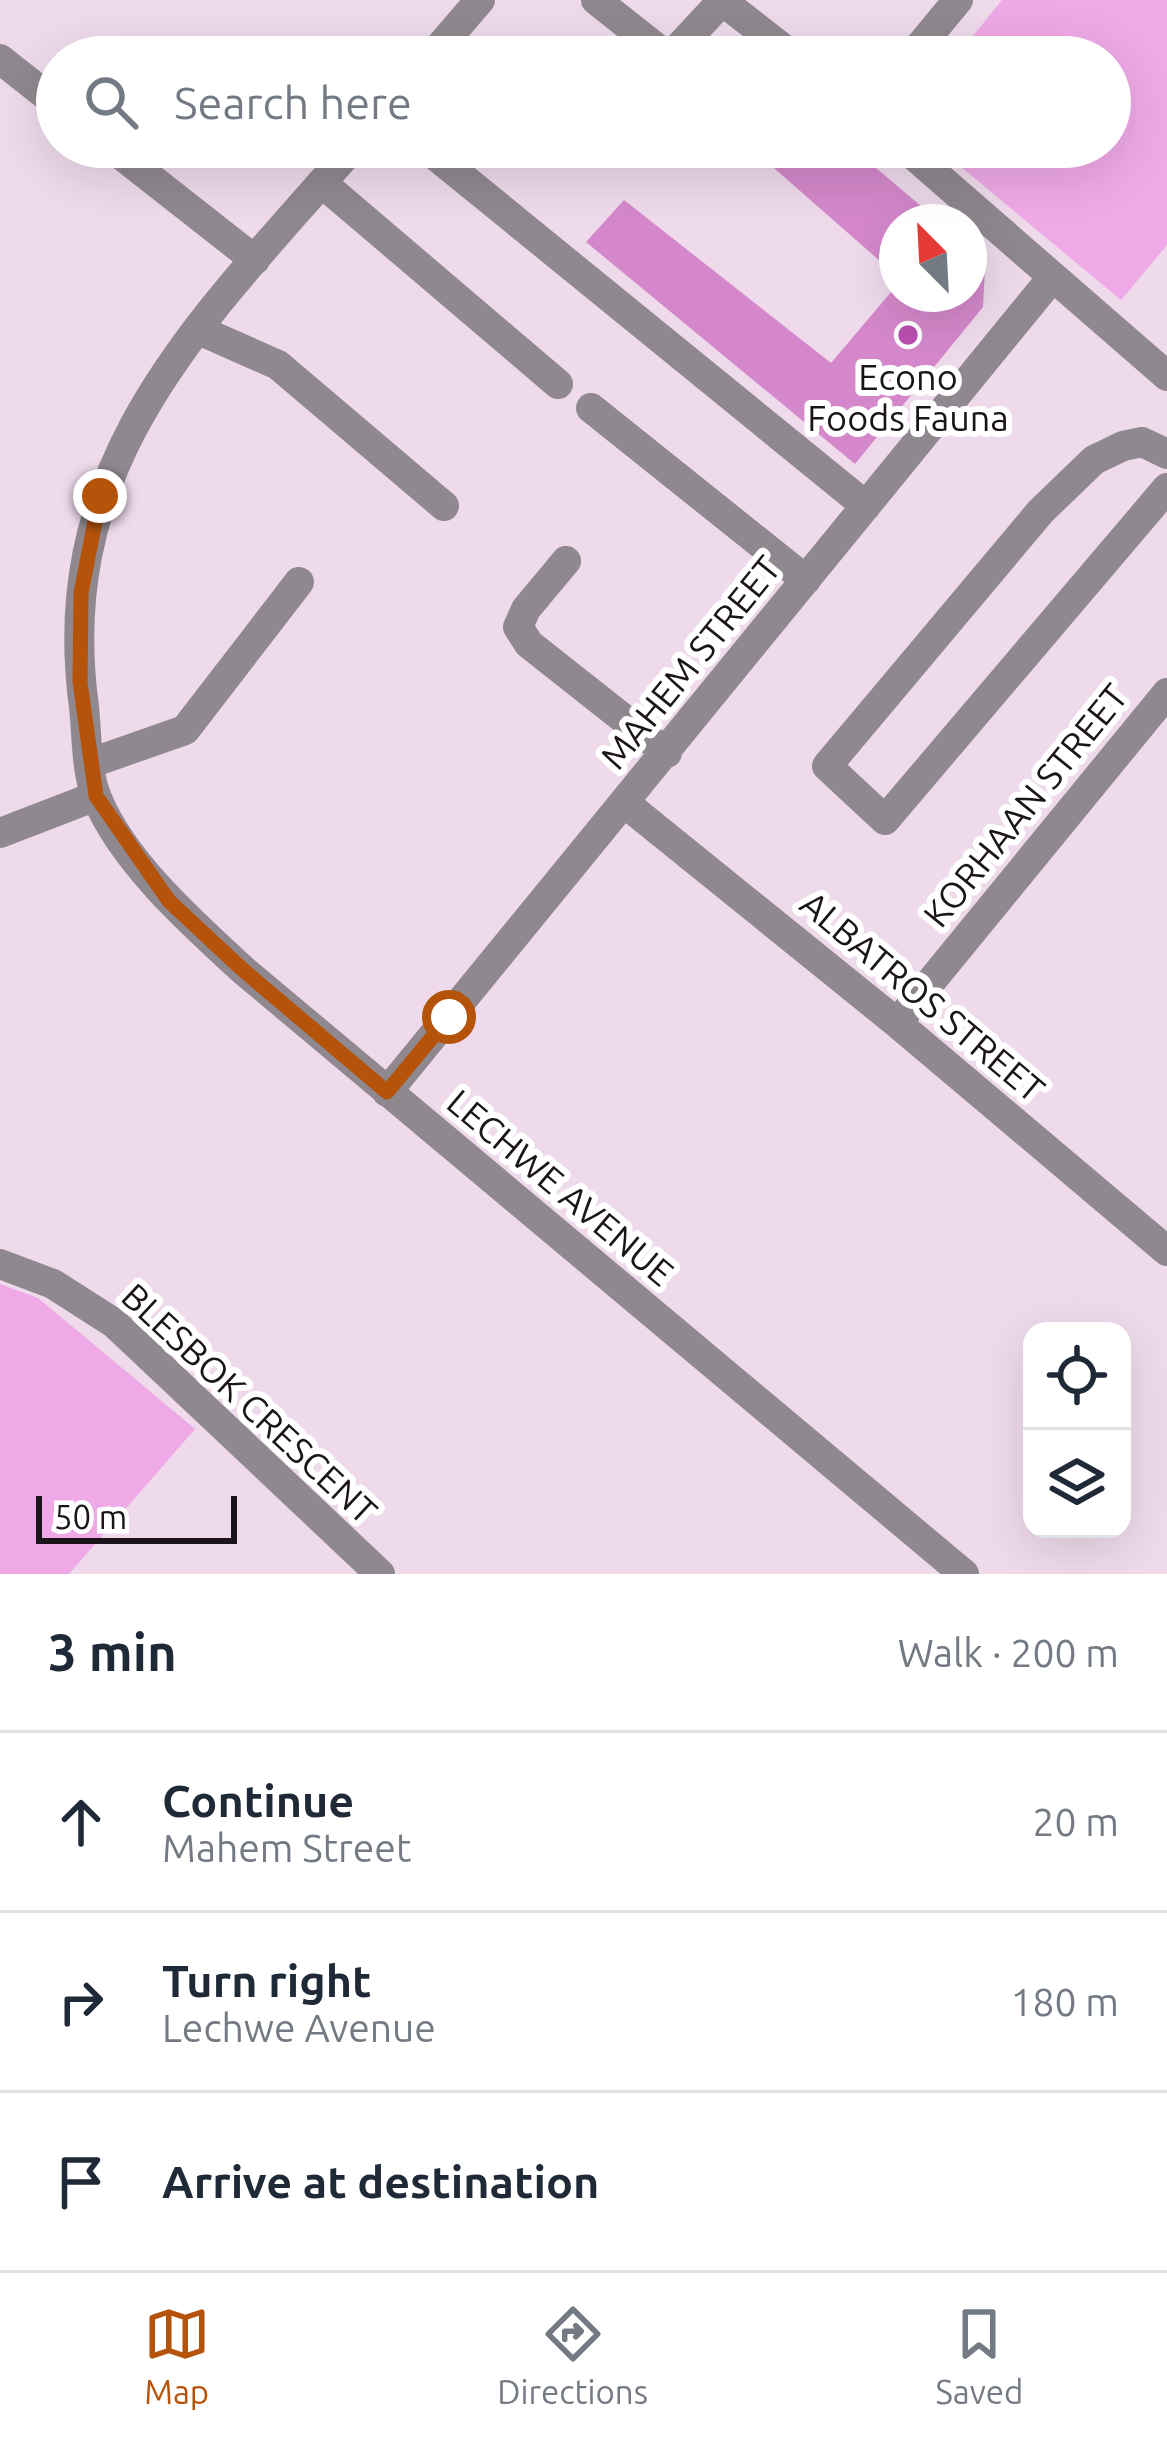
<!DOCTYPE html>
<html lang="en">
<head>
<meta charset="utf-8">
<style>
	body { margin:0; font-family:Ubuntu,sans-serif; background:#f6f6f7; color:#1f2937 }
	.controls { position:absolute; right:36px; bottom:36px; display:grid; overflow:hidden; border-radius:24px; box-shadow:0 12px 48px #0002 }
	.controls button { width:108px; height:108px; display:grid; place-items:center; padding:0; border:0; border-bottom:3px solid #e0e1e3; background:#fff; color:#1f2937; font:60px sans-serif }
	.compass { position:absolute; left:879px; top:204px; width:108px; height:108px; border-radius:50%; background:#fff; box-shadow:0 12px 48px #0002; rotate:336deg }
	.scale { position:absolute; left:36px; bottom:30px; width:201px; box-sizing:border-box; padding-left:12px; border:6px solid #1b141a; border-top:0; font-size:33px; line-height:42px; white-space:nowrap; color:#1b141a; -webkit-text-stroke:9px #fff; paint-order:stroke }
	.stop { position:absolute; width:36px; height:36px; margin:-27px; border:9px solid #b45309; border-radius:50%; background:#fff }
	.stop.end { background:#b45309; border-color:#fff; box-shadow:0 3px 12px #0008 }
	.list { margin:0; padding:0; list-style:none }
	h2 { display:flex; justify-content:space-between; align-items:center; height:156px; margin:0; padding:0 48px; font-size:51px }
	h2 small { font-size:39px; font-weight:400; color:#747a83 }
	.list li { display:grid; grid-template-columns:78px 1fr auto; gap:36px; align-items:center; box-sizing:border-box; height:180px; padding:0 48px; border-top:3px solid #e0e1e3 }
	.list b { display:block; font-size:45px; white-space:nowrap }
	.list p { margin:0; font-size:39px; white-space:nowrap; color:#747a83 }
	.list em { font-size:39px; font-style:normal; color:#747a83 }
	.icon { flex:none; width:66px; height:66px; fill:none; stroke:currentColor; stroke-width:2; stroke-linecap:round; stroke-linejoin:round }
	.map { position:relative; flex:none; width:1167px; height:1574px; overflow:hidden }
	.search { position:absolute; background:#fff; box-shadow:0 12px 48px #0002; left:36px; right:36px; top:36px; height:132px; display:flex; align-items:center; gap:30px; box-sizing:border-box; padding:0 42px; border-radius:66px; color:#747a83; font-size:45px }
	.sheet { height:696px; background:#fff }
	nav { display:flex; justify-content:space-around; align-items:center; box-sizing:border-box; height:168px; border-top:3px solid #e0e1e3; background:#fff; font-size:33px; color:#747a83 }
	nav a { display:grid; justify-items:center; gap:6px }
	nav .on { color:#b45309 }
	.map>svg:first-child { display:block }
</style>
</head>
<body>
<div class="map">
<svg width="1167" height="1574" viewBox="0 0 1167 1574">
	<rect width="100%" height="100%" fill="#eedaeb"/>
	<path fill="#efa9e6" d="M1002,0H1167V245L1121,300L937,147H1110V57H956Z
		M0,1284L38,1298L195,1429L69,1574H0Z"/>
	<path fill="#d488cb" d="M750,147H851L940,222H897V276Z
		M624,200L831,363L897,285V294H969V246L978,254L985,269L983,307L855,464L586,242Z"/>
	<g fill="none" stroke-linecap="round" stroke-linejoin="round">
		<path stroke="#90888f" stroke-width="30" d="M596,0L668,57
			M721,0L794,57
			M431,57L480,0
			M670,57L722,1
			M911,57L958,0
			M0,59L57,104
			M111,147L255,260
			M353,147C204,319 50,458 84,707C87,735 86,772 97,798C123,862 193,924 243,970L964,1574
			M425,147L866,506
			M904,147L1167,376
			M322,183L558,384
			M199,330L278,365L444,506
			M591,408L806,580
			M1167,454L1142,442L1123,446L1094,460L1041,511L827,766L885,820L1167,488
			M566,561L526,609L518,627L529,644L667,753
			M91,763L185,730L299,582
			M626,804L897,1023L1167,1251
			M0,833L96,796
			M897,1023L1167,693
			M387,1092L1051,279
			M0,1264L53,1284L114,1323L380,1574"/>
	</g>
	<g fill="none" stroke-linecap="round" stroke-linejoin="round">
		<path stroke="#b45309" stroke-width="15" d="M100,496L81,593L80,682L96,796L169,901L243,970L387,1092L449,1017"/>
	</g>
	<circle fill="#b94fb0" stroke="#fff" stroke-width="4.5" cx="908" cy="335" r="12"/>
	<g text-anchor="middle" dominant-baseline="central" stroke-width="12" stroke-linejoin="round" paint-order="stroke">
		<g font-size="36" fill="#1b141a" stroke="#fff">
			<text x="908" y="376">Econo<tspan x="908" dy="41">Foods Fauna</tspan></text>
		</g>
		<g font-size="36" fill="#1b141a" stroke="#fff">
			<text transform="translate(690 662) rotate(-51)">MAHEM STREET</text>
			<text transform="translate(1025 805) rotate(-51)">KORHAAN STREET</text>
			<text transform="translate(923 996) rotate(40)">ALBATROS STREET</text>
			<text transform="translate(561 1187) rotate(40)">LECHWE AVENUE</text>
			<text transform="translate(250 1403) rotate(43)">BLESBOK CRESCENT</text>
		</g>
	</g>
</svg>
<div class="controls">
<button><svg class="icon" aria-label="locate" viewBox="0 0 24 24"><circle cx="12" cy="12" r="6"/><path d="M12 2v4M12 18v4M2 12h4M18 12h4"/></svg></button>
<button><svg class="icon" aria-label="layers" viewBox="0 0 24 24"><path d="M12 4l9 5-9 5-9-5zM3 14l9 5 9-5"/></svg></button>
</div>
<svg class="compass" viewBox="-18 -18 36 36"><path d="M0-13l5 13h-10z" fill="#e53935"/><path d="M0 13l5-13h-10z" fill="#747a83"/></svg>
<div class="scale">50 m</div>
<div class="stop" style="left:449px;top:1017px"></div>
<div class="stop end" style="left:100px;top:496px"></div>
<div class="search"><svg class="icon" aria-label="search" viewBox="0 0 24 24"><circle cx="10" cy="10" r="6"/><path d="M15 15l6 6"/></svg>Search here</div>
</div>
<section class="sheet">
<h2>3 min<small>Walk · 200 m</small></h2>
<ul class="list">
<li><svg class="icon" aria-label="ahead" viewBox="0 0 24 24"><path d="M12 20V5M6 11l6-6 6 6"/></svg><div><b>Continue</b><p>Mahem Street</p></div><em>20 m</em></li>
<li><svg class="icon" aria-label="right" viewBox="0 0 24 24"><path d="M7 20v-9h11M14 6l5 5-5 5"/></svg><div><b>Turn right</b><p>Lechwe Avenue</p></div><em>180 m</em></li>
<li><svg class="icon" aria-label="arrive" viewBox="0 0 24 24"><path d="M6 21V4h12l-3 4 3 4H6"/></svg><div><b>Arrive at destination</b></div></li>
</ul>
</section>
<nav>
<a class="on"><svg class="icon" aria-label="map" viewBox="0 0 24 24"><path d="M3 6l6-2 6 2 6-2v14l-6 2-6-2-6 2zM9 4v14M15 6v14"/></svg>Map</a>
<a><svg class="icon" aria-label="directions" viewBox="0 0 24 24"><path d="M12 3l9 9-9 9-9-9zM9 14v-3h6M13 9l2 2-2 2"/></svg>Directions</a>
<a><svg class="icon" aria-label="saved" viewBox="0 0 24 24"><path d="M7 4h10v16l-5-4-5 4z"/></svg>Saved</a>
</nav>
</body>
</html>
